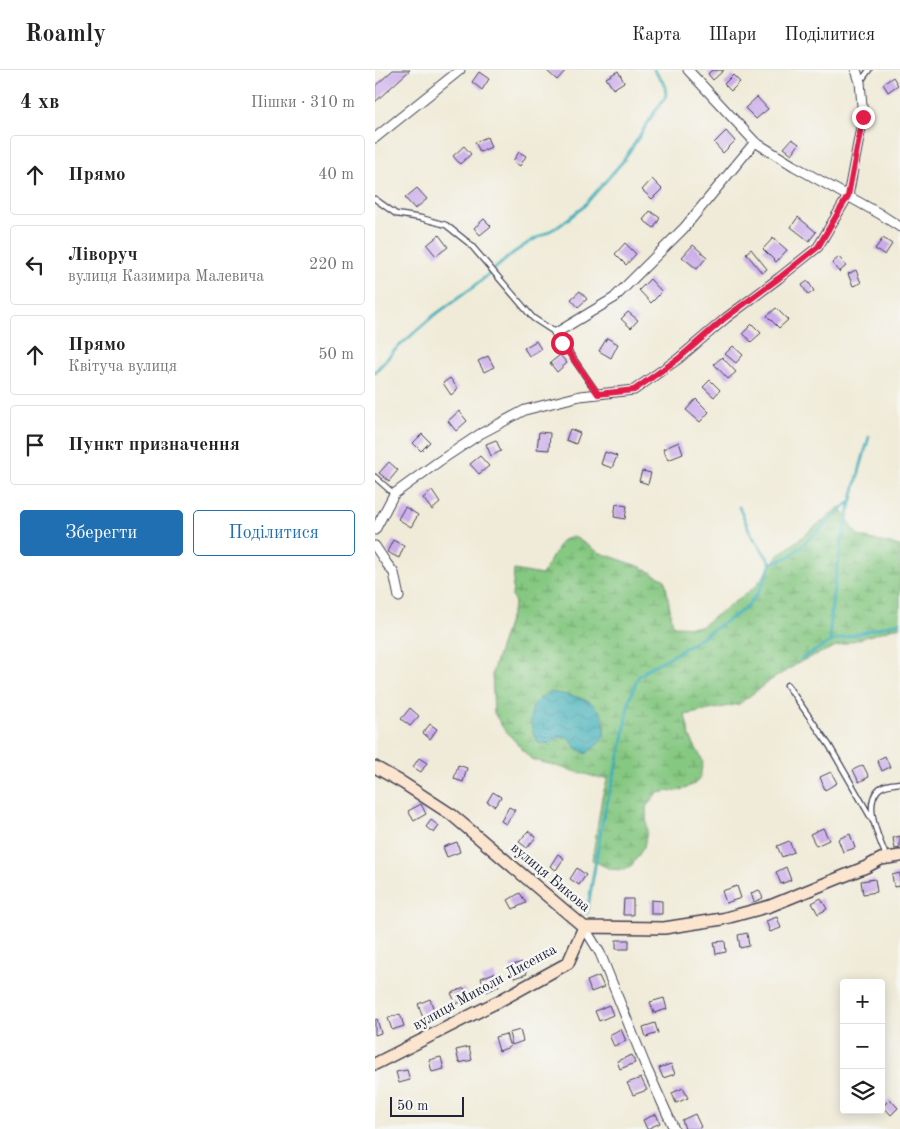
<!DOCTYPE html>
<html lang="uk">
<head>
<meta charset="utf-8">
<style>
	body { margin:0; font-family:"Old Standard TT",serif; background:#f6f6f6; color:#202124 }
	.controls { position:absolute; right:15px; bottom:15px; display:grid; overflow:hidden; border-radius:5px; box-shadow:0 2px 12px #0003 }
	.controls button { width:45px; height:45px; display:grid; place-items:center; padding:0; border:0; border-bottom:1px solid #e0e0e0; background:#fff; color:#202124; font:25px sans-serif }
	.scale { position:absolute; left:15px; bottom:12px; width:74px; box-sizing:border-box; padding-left:5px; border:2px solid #22223b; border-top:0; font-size:14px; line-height:18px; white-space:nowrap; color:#22223b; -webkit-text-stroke:4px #f6f6f2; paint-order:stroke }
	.stop { position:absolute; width:15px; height:15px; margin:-11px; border:4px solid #e11d48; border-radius:50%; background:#fff }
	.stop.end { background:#e11d48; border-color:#fff; box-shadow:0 1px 5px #0008 }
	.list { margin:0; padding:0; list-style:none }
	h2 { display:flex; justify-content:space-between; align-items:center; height:65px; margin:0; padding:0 20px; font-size:21px }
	h2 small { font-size:16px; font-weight:400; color:#757577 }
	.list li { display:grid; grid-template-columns:32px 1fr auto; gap:15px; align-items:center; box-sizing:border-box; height:80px; margin:0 10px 10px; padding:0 10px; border:1px solid #e0e0e0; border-radius:5px }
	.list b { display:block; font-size:19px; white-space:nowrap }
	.list p { margin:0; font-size:16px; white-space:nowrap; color:#757577 }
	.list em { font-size:16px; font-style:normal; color:#757577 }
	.actions { display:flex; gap:10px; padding:15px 20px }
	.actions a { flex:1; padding:11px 0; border:1px solid #1f6fb2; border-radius:5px; text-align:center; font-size:18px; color:#1f6fb2 }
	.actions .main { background:#1f6fb2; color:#fff }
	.icon { flex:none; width:28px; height:28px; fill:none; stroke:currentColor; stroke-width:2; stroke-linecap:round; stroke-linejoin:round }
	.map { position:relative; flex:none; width:525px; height:1059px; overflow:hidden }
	header { display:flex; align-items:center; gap:30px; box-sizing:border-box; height:70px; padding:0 25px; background:#fff; border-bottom:1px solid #e0e0e0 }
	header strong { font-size:24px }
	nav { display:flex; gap:28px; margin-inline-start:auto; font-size:18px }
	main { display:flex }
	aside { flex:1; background:#fff }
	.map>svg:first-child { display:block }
</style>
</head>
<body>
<header>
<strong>Roamly</strong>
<nav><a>Карта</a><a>Шари</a><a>Поділитися</a></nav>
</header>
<main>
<aside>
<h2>4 хв<small>Пішки · 310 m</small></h2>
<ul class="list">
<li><svg class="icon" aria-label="ahead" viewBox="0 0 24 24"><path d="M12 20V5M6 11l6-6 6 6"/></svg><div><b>Прямо</b></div><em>40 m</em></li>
<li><svg class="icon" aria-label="left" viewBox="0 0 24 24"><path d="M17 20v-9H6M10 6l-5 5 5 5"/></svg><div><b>Ліворуч</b><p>вулиця Казимира Малевича</p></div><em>220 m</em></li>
<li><svg class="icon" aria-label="ahead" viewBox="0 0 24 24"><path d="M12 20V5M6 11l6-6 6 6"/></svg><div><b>Прямо</b><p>Квітуча вулиця</p></div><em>50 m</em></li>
<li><svg class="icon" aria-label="arrive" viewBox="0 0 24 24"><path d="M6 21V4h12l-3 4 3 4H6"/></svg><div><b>Пункт призначення</b></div></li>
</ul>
<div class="actions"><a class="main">Зберегти</a><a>Поділитися</a></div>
</aside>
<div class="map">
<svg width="525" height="1059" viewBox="0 0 525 1059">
	<defs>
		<pattern id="wetland-marsh" width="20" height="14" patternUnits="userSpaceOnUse" patternTransform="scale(1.25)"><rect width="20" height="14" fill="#85c881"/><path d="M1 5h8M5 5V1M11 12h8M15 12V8" fill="none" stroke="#6ca26b"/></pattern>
		<pattern id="water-waves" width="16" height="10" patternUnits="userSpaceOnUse" patternTransform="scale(1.25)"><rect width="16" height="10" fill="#3eafb8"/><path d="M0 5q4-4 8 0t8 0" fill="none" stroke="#348e97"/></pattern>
	</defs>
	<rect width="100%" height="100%" fill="#f6f6f2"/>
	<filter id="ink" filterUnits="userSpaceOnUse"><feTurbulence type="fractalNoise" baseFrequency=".02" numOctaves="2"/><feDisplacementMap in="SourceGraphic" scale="10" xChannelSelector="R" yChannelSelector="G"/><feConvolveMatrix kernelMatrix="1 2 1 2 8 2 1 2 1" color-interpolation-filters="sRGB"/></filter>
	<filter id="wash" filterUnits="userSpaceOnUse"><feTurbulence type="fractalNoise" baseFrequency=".0096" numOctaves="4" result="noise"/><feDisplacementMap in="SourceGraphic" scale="20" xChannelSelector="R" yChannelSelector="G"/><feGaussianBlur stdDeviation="1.12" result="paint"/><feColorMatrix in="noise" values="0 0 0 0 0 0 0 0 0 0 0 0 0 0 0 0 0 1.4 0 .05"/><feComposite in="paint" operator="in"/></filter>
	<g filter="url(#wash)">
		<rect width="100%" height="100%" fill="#f0ebd8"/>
		<path fill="url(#wetland-marsh)" stroke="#54755e" d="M465,437L483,466L510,473L525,476V556L459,577L427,591L393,612L364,634L310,645L315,667L328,691L325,707L320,714L305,720L282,723L271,737L272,761L269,777L257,795L249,800L235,799L217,790L227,727L233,708H224L156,689L128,658L119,643L117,603L140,532L137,527L139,500L167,505L186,471L198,466L223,482L266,497L290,510L298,556L325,557L380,517L404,485Z"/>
		<path fill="url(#water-waves)" stroke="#30687a" d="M175,622C196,626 223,627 229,651C230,656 229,662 229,667L223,674L211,684L201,678L194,668L184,667L174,674L163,673C156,660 151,645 162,631C165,628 171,625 175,622Z"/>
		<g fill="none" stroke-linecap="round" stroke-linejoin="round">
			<path stroke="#3eafb8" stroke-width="3" d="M0,302L20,280L57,247L101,215L138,183L156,171L184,156L208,137L249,90L279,43L291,26L290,15L279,0
				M396,493L414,487L476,431
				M455,572C455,559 455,546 457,534C463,478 478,421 494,367
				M426,589L457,571L525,552
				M212,843L228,748L247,675L254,631L263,607L274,598L297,586L370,539L382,524L390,509L396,493L376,464L364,437"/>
		</g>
		<g id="blocks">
			<path fill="#cbacea" d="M18,0H35L0,32V16Z
				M173,0H191L182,10L172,1Z
				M337,0H349L338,10L333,4Z
				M243,1L249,12L238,19L231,8Z
				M104,2L114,9L107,20L97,12Z
				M358,5L365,12L356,21L349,14Z
				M518,7L523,15L513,22L508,14Z
				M382,27L393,39L381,49L370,38Z
				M351,61L360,71L348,83L339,73Z
				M112,67L116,77L105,82L100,72Z
				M417,69L424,74L417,84L409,78Z
				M89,76L96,84L85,94L78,86Z
				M144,82L151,86L145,96L138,91Z
				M277,109L287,119L277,129L267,120Z
				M42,118L52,129L40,139L30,128Z
				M275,141L285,148L279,158L268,150Z
				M423,147L441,162L434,171L416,157Z
				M109,149L116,156L105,165L99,158Z
				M64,165L73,177L61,186L52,175Z
				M398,168L412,180L401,192L388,179Z
				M508,168L517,174L510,185L500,179Z
				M250,173L261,184L251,195L240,184Z
				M318,175L332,187L322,199L307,187Z
				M376,179L392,199L387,203L371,183Z
				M464,187L471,196L464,202L457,193Z
				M481,200L486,213L478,216L473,204Z
				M275,209L287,222L276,233L264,220Z
				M433,211L439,221L433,225L427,215Z
				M205,221L212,229L203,237L196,229Z
				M401,238L413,250L404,258L392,246Z
				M253,242L263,250L256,258L246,249Z
				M377,254L386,263L376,272L368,263Z
				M232,268L243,274L236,288L224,281Z
				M161,271L166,279L154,286L149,278Z
				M358,276L368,285L361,293L350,284Z
				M185,285L192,293L182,302L175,293Z
				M113,286L119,297L109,302L103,291Z
				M347,287L361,302L353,309L339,294Z
				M75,308L83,319L76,325L68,313Z
				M335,310L345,320L339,327L328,317Z
				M321,329L334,342L325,352L311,340Z
				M84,341L92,351L81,361L73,351Z
				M195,359L205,363L201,374L191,370Z
				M164,362L175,363L174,380L162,379Z
				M47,364L55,372L46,381L38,373Z
				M121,370L126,381L116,386L111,374Z
				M304,372L308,384L293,390L288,379Z
				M230,382L242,386L237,398L226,394Z
				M105,386L114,396L104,404L95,394Z
				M14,392L23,400L14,411L4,403Z
				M267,401L276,403L273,414L264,411Z
				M57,421L65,433L57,440L48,428Z
				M241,434L252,436L250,449L239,447Z
				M30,437L43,445L36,457L23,449Z
				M18,470L29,476L24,488L12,482Z
				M35,638L44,646L35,656L26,649Z
				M55,654L62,659L55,669L48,663Z
				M510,686L515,697L507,701L502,690Z
				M44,688L52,693L46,702L38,697Z
				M83,695L92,698L88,712L79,709Z
				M488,695L494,707L484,712L478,700Z
				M456,702L462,713L450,720L445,707Z
				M118,722L126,727L120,736L112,732Z
				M46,734L51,744L39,751L33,741Z
				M134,737L140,740L131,754L126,751Z
				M56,750L64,756L59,763L51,757Z
				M448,758L454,770L441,776L435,764Z
				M153,761L161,767L152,778L144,772Z
				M475,764L480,778L468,782L463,769Z
				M525,766V778L520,779L518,768Z
				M414,771L419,782L407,787L402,776Z
				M82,772L85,782L72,787L68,777Z
				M183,784L189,788L181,800L175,796Z
				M411,797L416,810L406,814L401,802Z
				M202,798L211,805L204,815L195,809Z
				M525,803V816L519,817L517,805Z
				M500,809L502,822L488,824L486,811Z
				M362,816L366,828L351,833L347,821Z
				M384,820L388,828L379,832L376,823Z
				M145,823L151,833L138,839L133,830Z
				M446,828L452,839L443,844L437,833Z
				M249,829H258V845H248Z
				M276,830L287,831V844H276Z
				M402,847L406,858L395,862L391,851Z
				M372,863L374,876L365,878L363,865Z
				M241,870H254V879H241Z
				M350,871L351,882L341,884L339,872Z
				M147,892L152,904L139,908L135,896Z
				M119,903L124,916L112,922L106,908Z
				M224,906L229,917L216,922L212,911Z
				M89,918L93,929L81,934L76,923Z
				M289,928L292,939L279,943L275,932Z
				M55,929L60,943L48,948L43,934Z
				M234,935L238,945L224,951L220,941Z
				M25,944L29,956L17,960L13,948Z
				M2,949L6,963L0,965V950Z
				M280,953L283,963L271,967L268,957Z
				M246,959L251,971L239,976L234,965Z
				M145,960L148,971L137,975L134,963Z
				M131,964L135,977L124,981L120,967Z
				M94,977L97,990L84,993L81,980Z
				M257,985L260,993L245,999L242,991Z
				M66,987L69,999L57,1002L54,990Z
				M296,994L300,1004L288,1008L284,998Z
				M32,1000L35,1010L24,1013L21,1002Z
				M266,1008L272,1020L258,1025L252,1013Z
				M308,1018L313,1028L301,1033L297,1023Z
				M515,1029L523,1038L516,1045L508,1036Z
				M281,1044L285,1053L272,1059L268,1050Z
				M320,1044L326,1057L323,1059H310L307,1050Z"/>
		</g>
	</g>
	<g filter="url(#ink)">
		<use href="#blocks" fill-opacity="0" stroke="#414053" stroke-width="1"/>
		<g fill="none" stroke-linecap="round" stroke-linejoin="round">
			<defs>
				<path id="lane" d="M486,11L494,0
					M0,129L21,144L46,148L71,155L95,174L158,248L181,263L222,323
					M0,407L19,424
					M412,615L454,675L499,753
					M512,788C505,771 488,736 503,720C508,714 518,714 525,713"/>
				<path id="street" d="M313,0L380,72L419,96L505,144L525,157
					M0,68L85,0
					M181,263L239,228L309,158L380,72
					M0,460L19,424L63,392L105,364L150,340L205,326L259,320L303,289L351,248L404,208L443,177L473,126L488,47L485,12L481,0
					M0,476L12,494L19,503L24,527
					M209,857L225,883L271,997L299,1059"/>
				<path id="secondary" d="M0,697L28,713L77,745L209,857L289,858L347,849L395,836L491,797L506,789L525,786
					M0,994L124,931L193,893L209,857"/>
			</defs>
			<use href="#lane" stroke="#414053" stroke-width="7"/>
			<use href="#street" stroke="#414053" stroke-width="11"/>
			<use href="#secondary" stroke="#414053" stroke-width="14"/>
			<use href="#lane" stroke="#fff" stroke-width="4.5"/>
			<use href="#street" stroke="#fff" stroke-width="9"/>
			<use href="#secondary" stroke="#fbe5cf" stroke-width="11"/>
		</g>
	</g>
	<g fill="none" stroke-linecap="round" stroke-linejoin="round" filter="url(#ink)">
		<path stroke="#e11d48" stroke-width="6" d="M187,273L223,324L259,320L303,289L350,248L404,208L443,177L473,126L488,47"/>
	</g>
	<g text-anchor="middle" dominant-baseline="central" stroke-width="5" stroke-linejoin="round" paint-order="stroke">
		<g font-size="15" fill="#22223b" stroke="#f6f6f2">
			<text transform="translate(175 808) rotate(40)">вулиця Бикова</text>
			<text transform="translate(110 918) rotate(-29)">вулиця Миколи Лисенка</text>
		</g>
	</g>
</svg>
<div class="controls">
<button>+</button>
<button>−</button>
<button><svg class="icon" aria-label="layers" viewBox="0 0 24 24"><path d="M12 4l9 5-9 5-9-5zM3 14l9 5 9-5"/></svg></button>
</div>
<div class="scale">50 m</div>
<div class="stop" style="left:187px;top:273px"></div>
<div class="stop end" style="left:488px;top:47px"></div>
</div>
</main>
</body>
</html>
